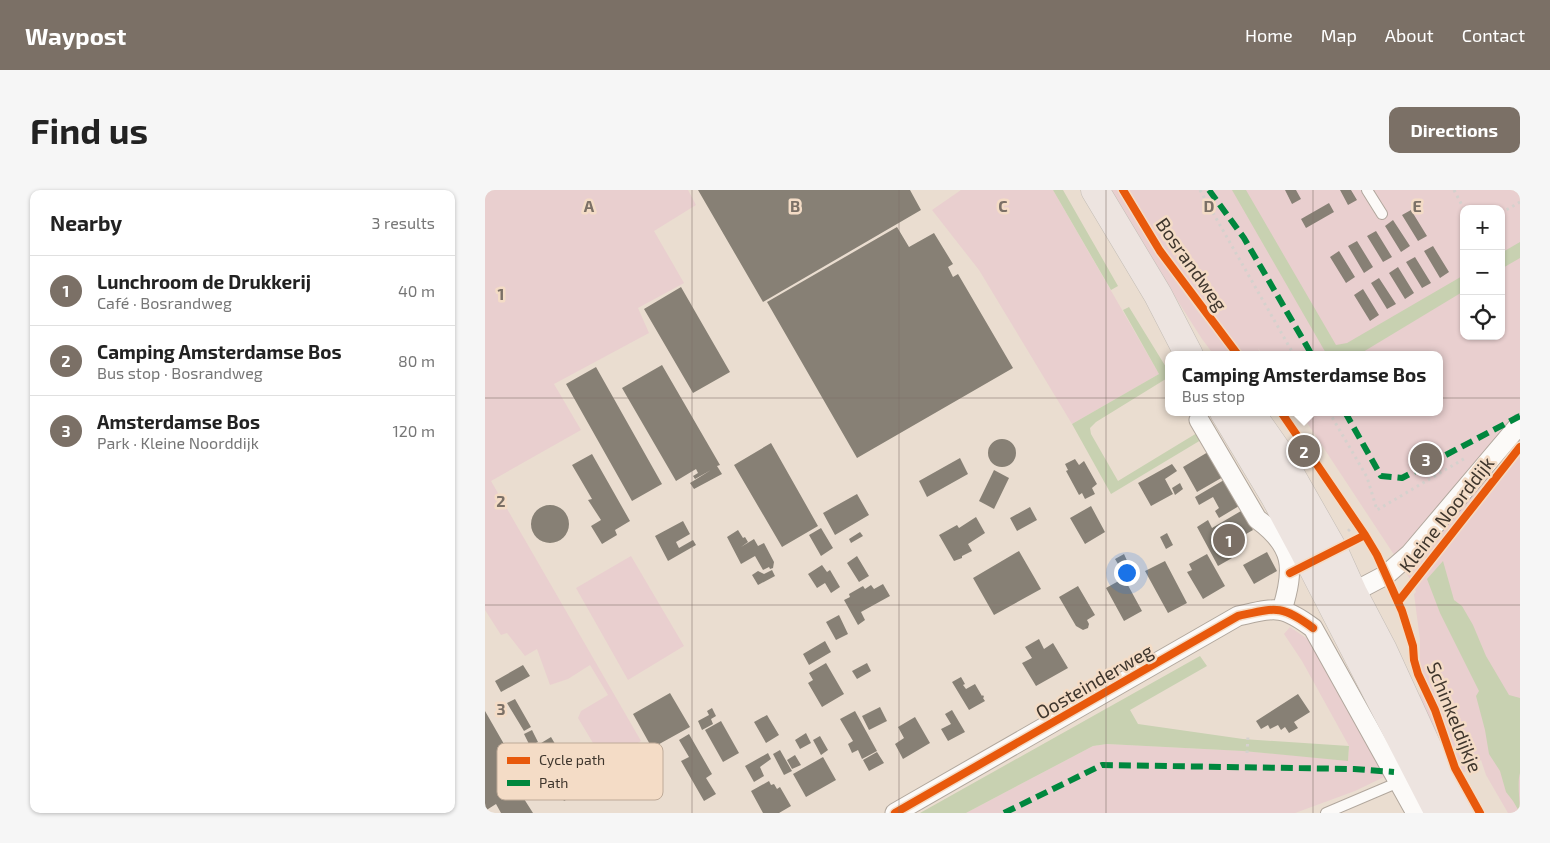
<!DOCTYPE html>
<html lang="en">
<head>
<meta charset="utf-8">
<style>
	body { margin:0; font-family:"Exo 2",sans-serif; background:#f6f6f6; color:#222 }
	.controls { position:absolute; right:15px; top:15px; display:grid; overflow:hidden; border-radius:10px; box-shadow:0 1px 4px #0004 }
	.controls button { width:45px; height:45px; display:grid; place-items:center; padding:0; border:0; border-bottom:1px solid #e0e0e0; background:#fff; color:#222; font:25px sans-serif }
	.you { position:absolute; left:641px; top:382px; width:18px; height:18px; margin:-12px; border:4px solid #fff; border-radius:50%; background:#1a73e8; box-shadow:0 0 0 8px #1a73e833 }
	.badge { display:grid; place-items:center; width:32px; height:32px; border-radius:50%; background:#7b7066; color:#fff; font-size:16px; font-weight:700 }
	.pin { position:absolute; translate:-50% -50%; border:2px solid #fff; box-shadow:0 1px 5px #0006 }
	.popup { position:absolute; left:680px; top:161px; width:278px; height:65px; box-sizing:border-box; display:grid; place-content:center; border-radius:10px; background:#fff; filter:drop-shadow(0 1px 4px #0005); font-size:16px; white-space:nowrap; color:#767676 }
	.popup b { font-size:19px; color:#222 }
	.popup::after { content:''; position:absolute; left:50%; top:100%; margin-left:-10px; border:10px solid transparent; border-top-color:#fff }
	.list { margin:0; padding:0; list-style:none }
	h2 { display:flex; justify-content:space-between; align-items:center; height:65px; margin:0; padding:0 20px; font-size:21px }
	h2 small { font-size:16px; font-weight:400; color:#767676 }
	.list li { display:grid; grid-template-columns:32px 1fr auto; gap:15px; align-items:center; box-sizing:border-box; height:70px; padding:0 20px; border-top:1px solid #e0e0e0 }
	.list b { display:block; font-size:19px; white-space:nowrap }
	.list p { margin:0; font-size:16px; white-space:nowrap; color:#767676 }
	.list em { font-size:16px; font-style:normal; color:#767676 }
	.icon { flex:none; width:28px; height:28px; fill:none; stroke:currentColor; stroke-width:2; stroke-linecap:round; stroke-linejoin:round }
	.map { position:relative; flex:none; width:1035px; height:623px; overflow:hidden; border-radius:10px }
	header { display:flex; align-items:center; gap:30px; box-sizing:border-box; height:70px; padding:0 25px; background:#7b7066; color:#fff }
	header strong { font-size:24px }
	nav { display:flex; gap:28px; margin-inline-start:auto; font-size:18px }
	.intro { display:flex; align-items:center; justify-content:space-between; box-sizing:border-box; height:120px; padding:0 30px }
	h1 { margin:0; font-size:35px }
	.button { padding:12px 22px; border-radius:10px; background:#7b7066; color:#fff; font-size:18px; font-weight:700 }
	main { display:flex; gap:30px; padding:0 30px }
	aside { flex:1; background:#fff; border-radius:10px; box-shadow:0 1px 4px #0004 }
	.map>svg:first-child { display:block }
</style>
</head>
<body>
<header>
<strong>Waypost</strong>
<nav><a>Home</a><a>Map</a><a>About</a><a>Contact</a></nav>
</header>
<div class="intro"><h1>Find us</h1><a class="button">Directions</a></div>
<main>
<aside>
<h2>Nearby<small>3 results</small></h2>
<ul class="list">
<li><span class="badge">1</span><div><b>Lunchroom de Drukkerij</b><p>Café · Bosrandweg</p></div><em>40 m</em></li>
<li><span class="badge">2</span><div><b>Camping Amsterdamse Bos</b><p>Bus stop · Bosrandweg</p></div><em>80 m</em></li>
<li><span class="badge">3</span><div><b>Amsterdamse Bos</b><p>Park · Kleine Noorddijk</p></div><em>120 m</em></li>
</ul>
</aside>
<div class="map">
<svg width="1035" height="623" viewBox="0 0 1035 623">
	<rect width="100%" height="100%" fill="#eaddd0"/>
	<path fill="#e9cfcf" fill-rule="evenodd" d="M0,0H203L211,15L169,41L199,93L153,118L164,143L69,194L96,240L6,291L156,551L120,573L93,528L96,521L123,505L105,475L83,489L65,495L52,459L40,466L22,443L16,445L0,420Z
		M476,0H568L674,184L587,234L494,80L447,20Z
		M622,0H632L681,77L711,119L748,165H729L717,149Z
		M643,0H1035V623H1023L1001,585L996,570L969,590L935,507V450L929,404L931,402L927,392L815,222H954V165H778L773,158L776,165H758L694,82ZM979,19H1016V146H979Z
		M146,366L199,456L143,490L91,398Z
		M805,437L824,450L891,561L899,587L870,601L810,623H481L608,556L622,554L758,561L863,570L864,556L817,471L799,444Z"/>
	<path fill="#c8d1b1" d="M568,0H578L633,96L626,100Z
		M747,0H761L851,155L862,153L979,85V101L873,165H842Z
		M1035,52V68L1016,79V63Z
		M644,117L684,182V187L611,232L605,238L606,244L633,291L712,243L716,250L626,304L587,234L674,184L638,120Z
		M958,371L969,410L977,416L988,435L1001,466L1024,505L1035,508V583C1032,592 1035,612 1035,623L1028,611L1021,602L1015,581L1004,564L1000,540L991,506L994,501L955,423L942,389Z
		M715,466L722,476L645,520L653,534L758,549L864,556L863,571L758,561L622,554L608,556L481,623H435Z"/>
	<path fill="#878075" d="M213,0H425L436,20L278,112Z
		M800,0H811L816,9L807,14Z
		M855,0H866L872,10L863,15Z
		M844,13L849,22L821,38L816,29Z
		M926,20L942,46L933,51L917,25Z
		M908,30L925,56L916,62L900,36Z
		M412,37L424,57L449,43L468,74L463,77L468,87L473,84L528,178L372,268L282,112Z
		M891,41L907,67L898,72L882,46Z
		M872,51L888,77L879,83L863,56Z
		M948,56L964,82L955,88L939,61Z
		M854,61L870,87L861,93L845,67Z
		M930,67L946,93L937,98L921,72Z
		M913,77L929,103L920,109L904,83Z
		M894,88L911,114L902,119L886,93Z
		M196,97L245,182L208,203L159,119Z
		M878,99L894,125L885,131L869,105Z
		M177,175L235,275L232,276L237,284L209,299L205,293L226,280L210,289L208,286L213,283L211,279L191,291L137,198Z
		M111,177L177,294L147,311L81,194Z
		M503 263a14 14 0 1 1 28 0a14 14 0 1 1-28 0Z
		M286,253L333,336L297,357L249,275Z
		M723,262L738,287L712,302L698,277Z
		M107,264L145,331L130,340L132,345L117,354L106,336L116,330L103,310L107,309L87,275Z
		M475,268L483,284L442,307L434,291Z
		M590,269L594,275L599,271L612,294L607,298L610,304L600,309L597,303L594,305L581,281L583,280L580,274Z
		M687,274L692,281L680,289L688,304L666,316L653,293Z
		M509,280L524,288L509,319L494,311Z
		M739,290L754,316L734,328L730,321L734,318L728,307L714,315L710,307Z
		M695,293L698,299L690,305L687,298Z
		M372,304L384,325L350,345L338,323Z
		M46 334a19 19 0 1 1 38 0a19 19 0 1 1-38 0Z
		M606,316L620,342L600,354L585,328Z
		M545,317L552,330L532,341L525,328Z
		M756,321L768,340L740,356L747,368L733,376L712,337L723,330L727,338Z
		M491,327L500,343L483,354L487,361L477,366V368L469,371L454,345L472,335L474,338Z
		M198,331L205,344L191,352L194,358L208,350L211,355L183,371L170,346Z
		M336,338L348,358L336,366L324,345Z
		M253,340L258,348L260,347L263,352L256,357L269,349L273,356L279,353L289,372L288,378L285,379L284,377L278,380L270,366L256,374L242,347Z
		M375,342L378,346L366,353L364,349Z
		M682,343L688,355L681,359L675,347Z
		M534,361L556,399L509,425L488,388Z
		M782,362L792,381L769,394L758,375Z
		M639,364L644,375L636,379L630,369Z
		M722,364L740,396L718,409L702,382L707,380L704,374Z
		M372,366L384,386L374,392L362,373Z
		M680,371L702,413L683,423L660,381Z
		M337,375L342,382L345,380L355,397L346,403L340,393L332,398L323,384Z
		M287,380L290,386L273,395L267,385L273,381L279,384Z
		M639,388L657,421L639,431L621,398Z
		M398,394L405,406L376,422L380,430L373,435L359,410L365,407L364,404L378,396L380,399L386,395L389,399Z
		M593,396L610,425L602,430L604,434L603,438L598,440L591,436L574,407Z
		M354,425L363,444L351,450L341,432Z
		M554,449L559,459L568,453L583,478L551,496L537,473L547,468L540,457Z
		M340,451L346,462L324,475L318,464Z
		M341,473L359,504L337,517L323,493L328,490L324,483Z
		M382,473L386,481L372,489L367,481Z
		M38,475L45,486L16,502L10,491Z
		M476,487L480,494L478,495L481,499L490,494L497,506L498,505L499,507L498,508L500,511L484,520L467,492Z
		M185,503L205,537L167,558L148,524Z
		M813,504L825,522L809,532L813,538L804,543L800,537L796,540L793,535L785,539L783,535L776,539L771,531Z
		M30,509L46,537L39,541L22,513Z
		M395,517L402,531L384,540L377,526Z
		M227,518L231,526L226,529L228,534L217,540L213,531L224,525L222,521Z
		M467,520L480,542L463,551L456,539L466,534L460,524Z
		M0,521L43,596L34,601L48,623H16L11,614L0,621Z
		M370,521L392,561L377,569L373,560L367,563L363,554L368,551L355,529Z
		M282,525L294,545L281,553L269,532Z
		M430,527L445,553L418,569L410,554L419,548L413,537Z
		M236,531L254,563L238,572L220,540Z
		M47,540L53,552L45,556L39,544Z
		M321,543L326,553L315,559L310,550Z
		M204,544L227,584L221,588L231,604L219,611L196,571L204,567L194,550Z
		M335,546L343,560L336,565L328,550Z
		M66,547L98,601L79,611L48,558Z
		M155,560L160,567L150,574L145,567Z
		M295,560L307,581L299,585L288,564Z
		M392,562L399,573L384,581L378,570Z
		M283,563L286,569L275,577L279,586L269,592L260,576Z
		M310,565L316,575L307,579L302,570Z
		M338,567L351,590L321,607L308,584Z
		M284,591L286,595L289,594L292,599L295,597L306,616L294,623H278L266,601Z"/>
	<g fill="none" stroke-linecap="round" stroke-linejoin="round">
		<defs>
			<path id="service" d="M882,0L897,24
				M841,623L914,592"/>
			<path id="minor" d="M714,230L772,329C809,356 810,378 797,420
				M859,407L901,385L925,364L1035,234
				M410,623L753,426C790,418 796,414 828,438L931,623"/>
			<path id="primary" d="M610,0L673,105L704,165
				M739,222L790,307L818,359L954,623
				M765,222L791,259L849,361L868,403L898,460L947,567L978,623"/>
		</defs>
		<use href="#service" stroke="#b1a79d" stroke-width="12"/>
		<use href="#minor" stroke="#b1a79d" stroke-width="21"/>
		<use href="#primary" stroke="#c3bcb5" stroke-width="29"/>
		<path stroke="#d5d1cd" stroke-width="3" stroke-dasharray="2.5 4" stroke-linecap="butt" d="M715,0L809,165
			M969,0L979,19
			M1016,23L1035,12
			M844,222L882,287L892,320L982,267
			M863,341L872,333
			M762,563L763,546"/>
		<use href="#service" stroke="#fcfaf8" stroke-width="10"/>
		<use href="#minor" stroke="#fcfaf8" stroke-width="19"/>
		<use href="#primary" stroke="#ede4e0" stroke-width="28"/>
		<path stroke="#00873e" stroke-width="6" stroke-dasharray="12 6" stroke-linecap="butt" d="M724,0L759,48L827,165
			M860,222L896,286L917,288L1035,226
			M519,623L617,575L869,579L909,582"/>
		<defs>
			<path id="cycleway" d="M638,0L675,61L753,165
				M796,222L880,345L892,365L917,421L928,456L929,470L933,484L950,520L970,578L995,623
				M805,383L880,345
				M913,412L1035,257
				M410,623L753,426C790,418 796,414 828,438"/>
		</defs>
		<use href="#cycleway" stroke="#f4dcc6" stroke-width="11"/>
		<use href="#cycleway" stroke="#e8590c" stroke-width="8"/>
	</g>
	<path fill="none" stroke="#7b7066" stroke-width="1" stroke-opacity="0.55" d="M207,0V623M414,0V623M621,0V623M828,0V623M0,208H1035M0,415H1035"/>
	<g text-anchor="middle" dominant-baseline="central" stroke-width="5" stroke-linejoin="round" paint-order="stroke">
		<g font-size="19" fill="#3f362d" stroke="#f4dcc6">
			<text transform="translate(707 74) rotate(55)">Bosrandweg</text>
			<text transform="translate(961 324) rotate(-52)">Kleine Noorddijk</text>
			<text transform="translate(609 491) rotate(-30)">Oosteinderweg</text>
			<text transform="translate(970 527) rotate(68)">Schinkeldijkje</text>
		</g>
	</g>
	<rect x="12" y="553" width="166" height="57" rx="8" fill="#f4dcc6" stroke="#beaa98" stroke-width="1"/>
	<rect x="22" y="567" width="23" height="7" fill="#e8590c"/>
	<rect x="22" y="590" width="23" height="6" fill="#00873e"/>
	<g font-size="14" fill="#3f362d">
		<text x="54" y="575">Cycle path</text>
		<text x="54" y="598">Path</text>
	</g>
	<g font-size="16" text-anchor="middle" font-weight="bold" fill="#7b7066" stroke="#f4dcc6" stroke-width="5" stroke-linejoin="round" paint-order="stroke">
		<text x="104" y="22">A</text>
		<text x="310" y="22">B</text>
		<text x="518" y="22">C</text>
		<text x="724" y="22">D</text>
		<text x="932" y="22">E</text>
		<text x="16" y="110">1</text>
		<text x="16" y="317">2</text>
		<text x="16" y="525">3</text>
	</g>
</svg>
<div class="controls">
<button>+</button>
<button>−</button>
<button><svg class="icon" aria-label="locate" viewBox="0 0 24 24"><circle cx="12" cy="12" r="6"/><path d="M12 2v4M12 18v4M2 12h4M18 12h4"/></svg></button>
</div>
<div class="you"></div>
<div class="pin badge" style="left:744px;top:350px">1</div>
<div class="pin badge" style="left:819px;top:261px">2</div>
<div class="popup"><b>Camping Amsterdamse Bos</b>Bus stop</div>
<div class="pin badge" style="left:941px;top:269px">3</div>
</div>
</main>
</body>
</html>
